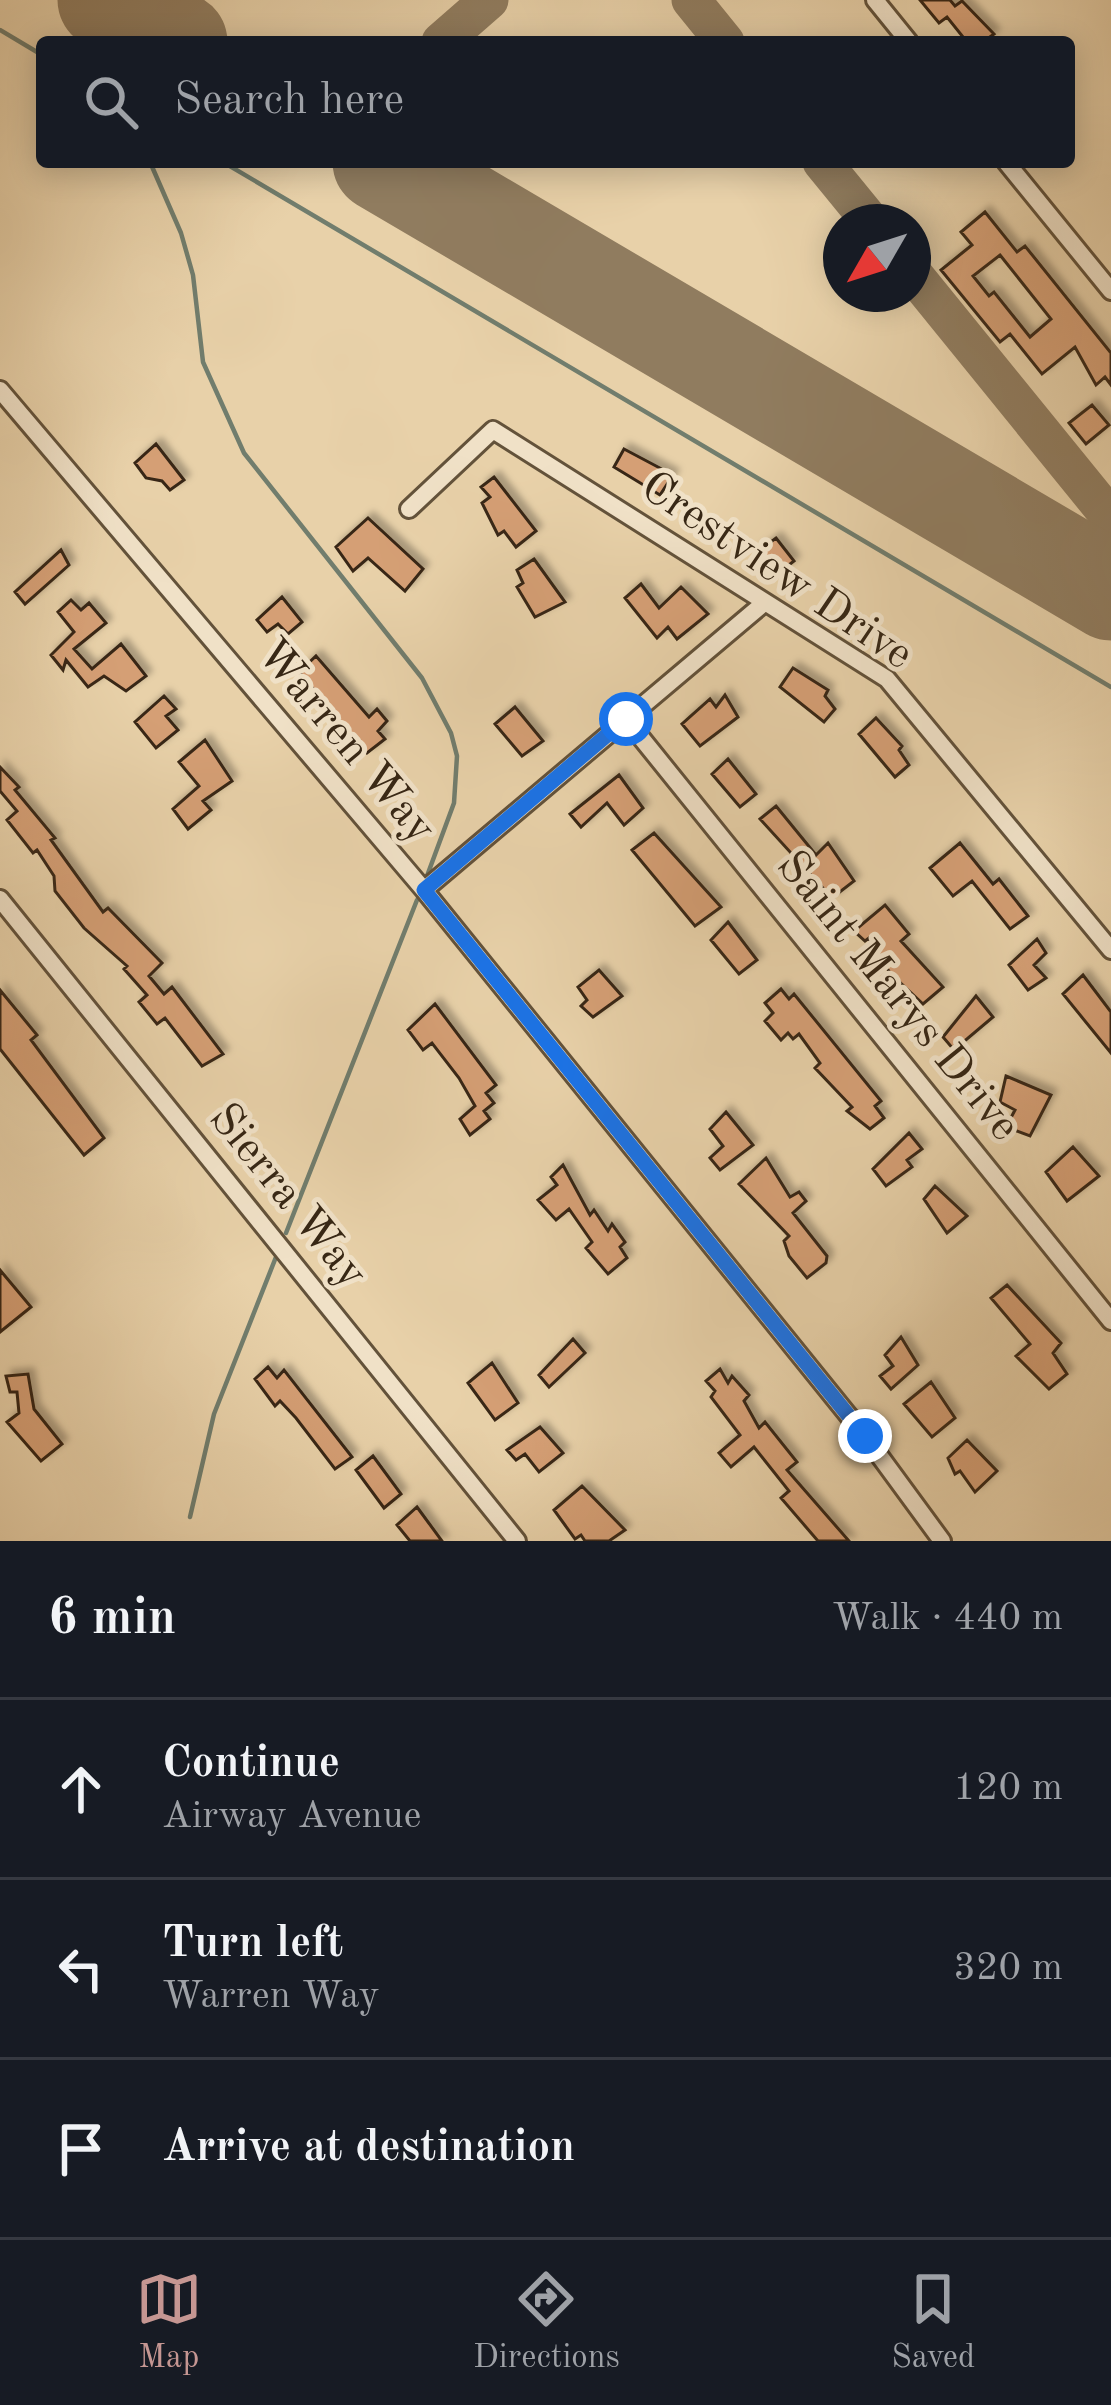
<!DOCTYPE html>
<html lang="en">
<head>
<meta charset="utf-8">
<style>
	body { margin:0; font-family:"Old Standard TT",serif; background:#242831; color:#f1f3f6 }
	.compass { position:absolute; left:823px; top:204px; width:108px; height:108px; border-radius:50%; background:#171b24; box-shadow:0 6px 30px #0003; rotate:231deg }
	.stop { position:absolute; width:36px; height:36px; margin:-27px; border:9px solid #1a73e8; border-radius:50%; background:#fff }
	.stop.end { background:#1a73e8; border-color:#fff; box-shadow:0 3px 12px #0008 }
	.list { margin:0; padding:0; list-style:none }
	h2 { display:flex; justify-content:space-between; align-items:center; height:156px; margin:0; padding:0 48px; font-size:51px }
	h2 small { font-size:39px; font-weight:400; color:#9ea1a6 }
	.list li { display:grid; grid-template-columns:78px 1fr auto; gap:36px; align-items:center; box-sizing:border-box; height:180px; padding:0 48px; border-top:3px solid #363941 }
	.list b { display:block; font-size:45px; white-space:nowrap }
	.list p { margin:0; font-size:39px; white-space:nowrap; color:#9ea1a6 }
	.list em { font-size:39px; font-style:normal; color:#9ea1a6 }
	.icon { flex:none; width:66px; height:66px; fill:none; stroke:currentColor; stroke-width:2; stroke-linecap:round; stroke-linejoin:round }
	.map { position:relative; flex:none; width:1111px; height:1541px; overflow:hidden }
	.search { position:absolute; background:#171b24; box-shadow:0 6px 30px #0003; left:36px; right:36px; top:36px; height:132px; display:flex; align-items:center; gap:30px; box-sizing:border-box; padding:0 42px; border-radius:12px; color:#9ea1a6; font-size:45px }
	.sheet { height:696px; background:#171b24 }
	nav { display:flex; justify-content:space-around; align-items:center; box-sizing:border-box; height:168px; border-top:3px solid #363941; background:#171b24; font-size:33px; color:#9ea1a6 }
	nav a { display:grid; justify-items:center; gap:6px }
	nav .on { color:#c59692 }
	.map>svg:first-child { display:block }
</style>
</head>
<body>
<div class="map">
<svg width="1111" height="1541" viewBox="0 0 1111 1541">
	<defs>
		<filter id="shadow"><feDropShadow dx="5.5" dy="-5.5" stdDeviation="3" flood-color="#0004"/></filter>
	</defs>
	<rect width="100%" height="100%" fill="#e8d1a9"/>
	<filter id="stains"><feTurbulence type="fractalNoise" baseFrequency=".00167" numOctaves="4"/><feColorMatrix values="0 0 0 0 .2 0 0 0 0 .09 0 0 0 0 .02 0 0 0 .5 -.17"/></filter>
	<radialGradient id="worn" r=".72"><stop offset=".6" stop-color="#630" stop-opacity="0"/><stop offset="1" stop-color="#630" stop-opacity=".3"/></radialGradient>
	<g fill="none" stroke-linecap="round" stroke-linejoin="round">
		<path stroke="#717d6d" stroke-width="4.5" d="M0,30L42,55
			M150,162L181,233L193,275L203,362L244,453L422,678L451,733L457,756L454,803L427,876
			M223,162L1111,687
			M286,1233L417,900
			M190,1517L214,1414L276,1257"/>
		<path stroke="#907c5f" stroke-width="39" d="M691,0L725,42
			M441,42L489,0
			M822,162L871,222
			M913,274L1111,518"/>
		<path stroke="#907c5f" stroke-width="99" d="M107,0L178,42
			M382,162L1111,591"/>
	</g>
	<path fill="#d59f75" stroke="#372715" stroke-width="3" fill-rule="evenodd" filter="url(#shadow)" d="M920,0H950L955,6L962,1L994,34L983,42H967L947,17L939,23Z
		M985,212L1017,252L1025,246L1111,353V385L1105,377L1096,385L1075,347L1042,374L1010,334L1000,342L941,270L972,245L961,232ZM1000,255L1051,319L1030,337L994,292L989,296L973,276Z
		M1092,405L1109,425L1086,444L1069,423Z
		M156,444L184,480L170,490L162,481L146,478L135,463Z
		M624,449L673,475L660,495L614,467Z
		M494,477L536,531L516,547L504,531L498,535L482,503L490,497L481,487Z
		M368,518L423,569L405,591L368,558L353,571L336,547Z
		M776,538L794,561L775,576L756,553Z
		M61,550L69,565L25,604L15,592Z
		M534,559L565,602L535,617L517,587L523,583L517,570Z
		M641,584L659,608L681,587L708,614L677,639L668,627L657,638L625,598Z
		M282,597L302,622L288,634L278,624L267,632L257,620Z
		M71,600L81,610L89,603L106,623L74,649L92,669L121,644L146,676L126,691L104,676L88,687L66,660L63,670L51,655L74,632L58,612Z
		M316,656L369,717L377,709L387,721L378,731L385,739L367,753L299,672Z
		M793,668L828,690L825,696L835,709L824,722L780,687Z
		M725,695L738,717L700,746L682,724L710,699L716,707Z
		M164,696L176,709L166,716L178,730L156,748L135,722Z
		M515,707L543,741L522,756L495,724Z
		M876,718L902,746L899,750L909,765L895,777L859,734Z
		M205,740L232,781L203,801L211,810L188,829L173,809L199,786L179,762Z
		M728,759L756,794L740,807L712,774Z
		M0,767L19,787L15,790L55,838L51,840L103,912L108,908L162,963L149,976L164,994L172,987L223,1054L202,1066L165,1018L157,1024L139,1002L147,995L124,969L127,966L84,928L55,891L54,876L37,850L33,853L7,820L17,811L0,791Z
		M619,775L643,808L624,825L607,803L581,827L570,814Z
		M776,806L816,855L828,843L854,881L832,898L760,819Z
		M654,833L721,907L695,926L632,850Z
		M960,843L993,884L999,879L1028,916L1010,929L972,881L953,896L930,868Z
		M885,905L909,934L901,941L943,987L923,1004L890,973L869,938L865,941L854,931Z
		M728,922L757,960L739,974L711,940Z
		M1037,939L1046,953L1034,965L1046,978L1028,990L1009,965Z
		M599,970L622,996L593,1017L581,1006L587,1000L578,987Z
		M1083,975L1111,1012V1053L1063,994Z
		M781,989L789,999L794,994L881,1101L875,1106L884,1118L870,1129L847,1111L852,1107L815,1068L820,1063L799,1034L793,1039L788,1033L781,1040L765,1021L773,1013L765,1003Z
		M0,990L37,1035L31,1040L104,1138L84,1155L0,1049Z
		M976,996L993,1017L954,1050L943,1037Z
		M435,1004L496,1085L486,1093L494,1103L484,1111L490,1119L470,1135L460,1119L475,1106L459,1078L432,1043L423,1050L408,1030Z
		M1006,1076L1051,1095L1030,1136L1006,1127L1015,1110L1000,1102Z
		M726,1112L753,1145L720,1170L710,1158L723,1146L710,1129Z
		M909,1133L922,1149L907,1160L912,1167L886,1186L873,1169Z
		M1073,1147L1099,1176L1067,1201L1046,1172Z
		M766,1158L790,1197L799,1192L806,1201L793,1213L827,1256L826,1263L807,1278L789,1256L784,1241L789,1236L739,1184Z
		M563,1165L590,1215L594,1210L608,1231L612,1224L625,1242L620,1247L627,1258L608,1274L586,1248L592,1242L569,1209L556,1220L538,1200L557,1185L551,1177Z
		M935,1186L967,1216L947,1233L924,1199Z
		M0,1270L31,1307L0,1332Z
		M1007,1285L1061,1343L1053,1353L1067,1374L1049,1389L1016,1356L1030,1344L991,1298Z
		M901,1337L918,1365L891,1389L880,1376L893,1366L885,1355Z
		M573,1339L585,1353L549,1387L539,1375Z
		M492,1363L518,1403L495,1420L468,1383Z
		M268,1367L277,1378L284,1370L352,1457L335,1469L296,1418L280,1401L275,1406L255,1379Z
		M720,1369L728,1383L732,1376L749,1395L744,1401L759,1428L765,1422L797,1462L787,1470L849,1541H818L781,1498L789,1491L754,1447L731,1467L719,1453L740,1435L711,1397L715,1391L706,1381Z
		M28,1374L34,1409L62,1444L41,1461L7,1422L19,1413L17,1392H10L6,1376Z
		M931,1382L955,1418L932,1437L904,1404Z
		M540,1427L563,1453L539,1472L525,1454L516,1460L507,1450Z
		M967,1440L997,1471L975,1492L960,1471L955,1474L948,1458Z
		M373,1456L401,1494L384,1508L356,1470Z
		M582,1486L625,1530L609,1541H585L581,1535L575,1539L554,1510Z
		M417,1507L442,1541H410L397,1525Z"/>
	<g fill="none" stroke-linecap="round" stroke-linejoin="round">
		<defs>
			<path id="street" d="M875,0L909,42
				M1006,162L1111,291
				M0,390L424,890L865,1436L942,1541
				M409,509L493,430L887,679L1111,950
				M626,719L1111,1321
				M424,890L764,603
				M0,899L517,1541"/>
		</defs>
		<use href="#street" stroke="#63523a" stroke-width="22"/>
		<use href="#street" stroke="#f0e1c7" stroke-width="16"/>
	</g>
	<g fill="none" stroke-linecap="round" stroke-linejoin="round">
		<path stroke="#1a73e8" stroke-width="15" d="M626,719L424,890L865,1436"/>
	</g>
	<g text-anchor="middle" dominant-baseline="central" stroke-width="10" stroke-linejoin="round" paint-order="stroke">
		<g font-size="45" fill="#372715" stroke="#f0e1c7">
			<text transform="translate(776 572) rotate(34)">Crestview Drive</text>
			<text transform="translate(345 742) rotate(50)">Warren Way</text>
			<text transform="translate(897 997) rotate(51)">Saint Marys Drive</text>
			<text transform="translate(287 1197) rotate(51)">Sierra Way</text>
		</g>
	</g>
	<rect width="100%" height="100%" filter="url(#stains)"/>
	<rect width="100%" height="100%" fill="url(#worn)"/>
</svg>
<svg class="compass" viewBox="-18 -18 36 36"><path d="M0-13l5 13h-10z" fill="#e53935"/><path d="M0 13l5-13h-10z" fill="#9ea1a6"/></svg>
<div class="stop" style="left:626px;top:719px"></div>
<div class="stop end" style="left:865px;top:1436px"></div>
<div class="search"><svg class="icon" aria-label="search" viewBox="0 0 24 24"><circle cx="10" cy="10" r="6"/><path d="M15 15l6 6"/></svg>Search here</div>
</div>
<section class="sheet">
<h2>6 min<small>Walk · 440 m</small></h2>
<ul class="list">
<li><svg class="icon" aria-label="ahead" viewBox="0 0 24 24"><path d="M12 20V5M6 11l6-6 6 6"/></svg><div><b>Continue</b><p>Airway Avenue</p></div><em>120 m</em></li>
<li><svg class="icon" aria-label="left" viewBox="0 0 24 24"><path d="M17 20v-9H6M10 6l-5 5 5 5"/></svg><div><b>Turn left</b><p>Warren Way</p></div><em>320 m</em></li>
<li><svg class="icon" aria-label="arrive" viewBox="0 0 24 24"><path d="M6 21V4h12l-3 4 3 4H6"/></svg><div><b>Arrive at destination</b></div></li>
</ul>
</section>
<nav>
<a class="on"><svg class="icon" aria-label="map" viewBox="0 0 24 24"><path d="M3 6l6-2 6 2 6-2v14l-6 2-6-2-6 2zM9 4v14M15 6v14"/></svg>Map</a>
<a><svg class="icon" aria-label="directions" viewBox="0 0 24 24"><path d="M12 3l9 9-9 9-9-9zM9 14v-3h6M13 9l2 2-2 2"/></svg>Directions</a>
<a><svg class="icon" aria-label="saved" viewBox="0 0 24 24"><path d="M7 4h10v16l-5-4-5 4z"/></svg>Saved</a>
</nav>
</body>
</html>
